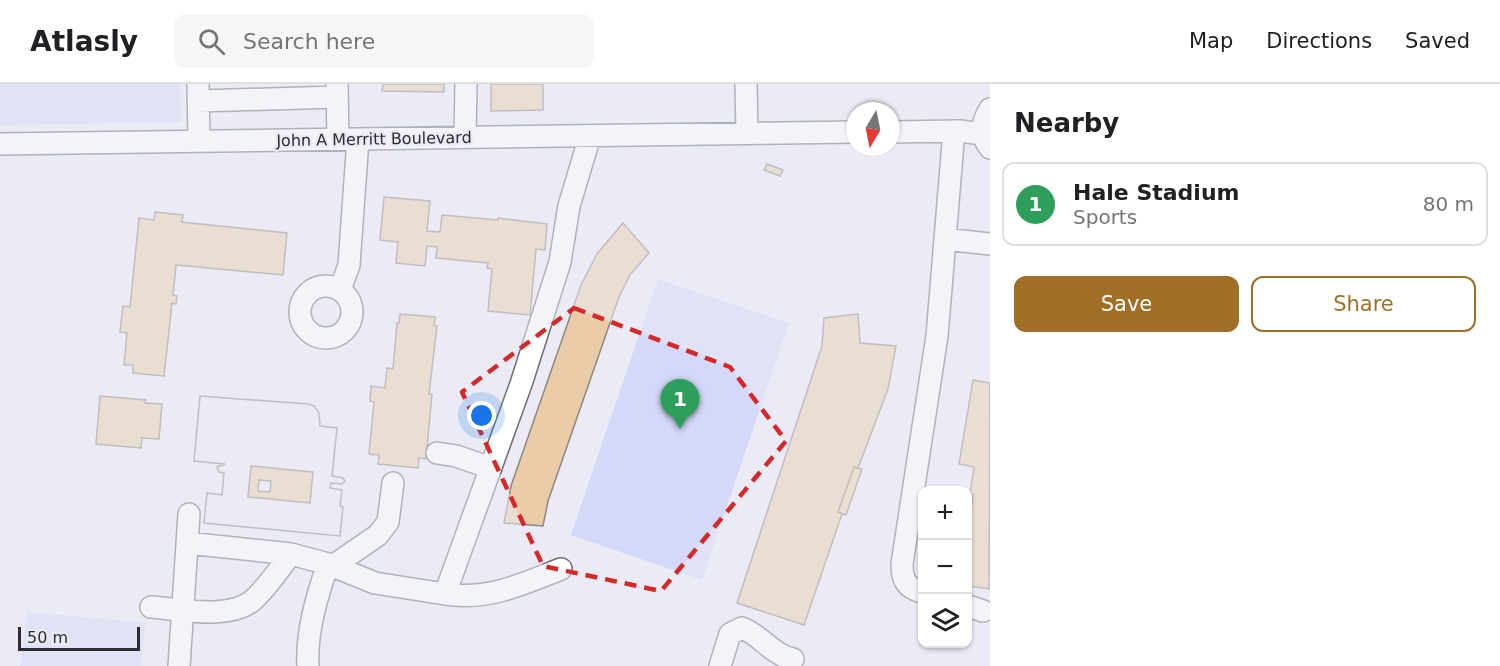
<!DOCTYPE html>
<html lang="en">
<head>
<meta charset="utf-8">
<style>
	body { margin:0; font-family:"DejaVu Sans",sans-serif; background:#f6f6f6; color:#202124 }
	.controls { position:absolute; right:18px; bottom:18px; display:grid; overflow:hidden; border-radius:12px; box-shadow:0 2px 4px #0004 }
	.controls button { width:54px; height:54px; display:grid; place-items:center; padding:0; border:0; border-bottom:2px solid #e0e0e0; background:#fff; color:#202124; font:30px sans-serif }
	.compass { position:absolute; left:846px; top:18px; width:54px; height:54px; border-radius:50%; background:#fff; box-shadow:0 2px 4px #0004; rotate:190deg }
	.scale { position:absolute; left:18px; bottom:15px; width:122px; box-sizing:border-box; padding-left:6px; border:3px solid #2d2d31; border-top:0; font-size:16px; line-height:21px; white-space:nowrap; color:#2d2d31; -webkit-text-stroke:4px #eaebf4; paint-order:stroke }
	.you { position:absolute; left:482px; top:332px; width:21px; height:21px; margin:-15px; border:4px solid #fff; border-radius:50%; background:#1a73e8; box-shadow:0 0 0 9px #1a73e833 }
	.badge { display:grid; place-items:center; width:39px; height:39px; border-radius:50%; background:#a16e25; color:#fff; font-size:20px; font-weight:700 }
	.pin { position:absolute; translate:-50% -50px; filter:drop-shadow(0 2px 3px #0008) }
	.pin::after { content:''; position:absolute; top:32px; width:21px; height:18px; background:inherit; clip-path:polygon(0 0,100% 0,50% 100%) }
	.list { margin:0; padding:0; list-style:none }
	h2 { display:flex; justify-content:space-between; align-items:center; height:78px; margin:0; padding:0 24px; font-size:26px }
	h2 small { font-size:20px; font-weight:400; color:#757577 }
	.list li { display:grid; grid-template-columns:39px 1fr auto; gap:18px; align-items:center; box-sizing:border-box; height:84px; margin:0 12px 12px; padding:0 12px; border:2px solid #e0e0e0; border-radius:12px }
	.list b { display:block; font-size:22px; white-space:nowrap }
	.list p { margin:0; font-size:20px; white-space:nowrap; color:#757577 }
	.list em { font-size:20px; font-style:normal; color:#757577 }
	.actions { display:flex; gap:12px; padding:18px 24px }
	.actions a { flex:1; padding:14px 0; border:2px solid #a16e25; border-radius:12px; text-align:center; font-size:21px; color:#a16e25 }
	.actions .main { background:#a16e25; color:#fff }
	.icon { flex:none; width:33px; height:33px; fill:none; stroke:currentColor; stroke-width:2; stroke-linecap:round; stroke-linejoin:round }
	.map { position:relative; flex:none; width:990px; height:582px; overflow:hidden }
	header { display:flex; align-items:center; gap:36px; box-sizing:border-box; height:84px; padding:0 30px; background:#fff; border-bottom:2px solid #e0e0e0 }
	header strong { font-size:28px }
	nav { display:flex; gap:33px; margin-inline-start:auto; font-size:21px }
	.search { width:420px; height:54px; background:#f6f6f6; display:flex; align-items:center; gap:15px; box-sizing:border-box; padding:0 21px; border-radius:12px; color:#757577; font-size:22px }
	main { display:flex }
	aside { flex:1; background:#fff }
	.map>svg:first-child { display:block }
</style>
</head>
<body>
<header>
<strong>Atlasly</strong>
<div class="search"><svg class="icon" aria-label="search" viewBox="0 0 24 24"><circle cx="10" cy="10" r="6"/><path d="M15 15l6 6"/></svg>Search here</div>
<nav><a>Map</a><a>Directions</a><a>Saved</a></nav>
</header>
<main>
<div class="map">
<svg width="990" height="582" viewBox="0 0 990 582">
	<rect width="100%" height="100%" fill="#eaebf4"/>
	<path fill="#d4d8f9" d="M0,0H180L181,38L0,41Z
		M658,195L789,239L702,496L571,451Z
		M27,528L145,539L141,582H20Z"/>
	<path fill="#eacca9" stroke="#8d8780" stroke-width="1.5" fill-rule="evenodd" d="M383,0H444V8L382,7Z
		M491,0H543V26L491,27Z
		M767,80L783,86L780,92L764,86Z
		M384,113L430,117L427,147L440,148L442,131L498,136V134L547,140L545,166L536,165L530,231L488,227L492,185L487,184L488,179L436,174L437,163L427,162L425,182L396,179L398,158L380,156Z
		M155,128L183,131L182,138L287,149L283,191L176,181L173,211L177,212L176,220L172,219L164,292L133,289V281H124L127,249L120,248L123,222L130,223L139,134L154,136Z
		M623,139L649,169L630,191L619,213L548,417L543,442L504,439L511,402L581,201L597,170Z
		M400,230L435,233L434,242H437L429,310H432L426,375L419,374L418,384L378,380L379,371L369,370L374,318L370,317L371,302L385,304L387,284L393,285L397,239H399Z
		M858,230L860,259L896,262L888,305L858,384L854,383L838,428L842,430L804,541L737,519L822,262L824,234Z
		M973,296L990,299L989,505L968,502V446L973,410H970L974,383L959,380Z
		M100,312L146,316L145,319L162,320L159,355L142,354L141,364L96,360Z
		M200,312L308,320L314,322L319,329L320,342L337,344L332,392L343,394L345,397L342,400L331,399L330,404L342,406L340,422L343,423L340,452L204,439L207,409L222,411L224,389L219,388L217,383L225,380L194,377ZM251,382L313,388L310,419L248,413Z
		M200,312L308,320L314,322L319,329L320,342L337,344L332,392L343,394L345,397L342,400L331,399L330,404L342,406L340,422L343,423L340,452L204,439L207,409L222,411L224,389L219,388L217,383L225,380L194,377Z
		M854,383L862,385L846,431L838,428Z
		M259,396L271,397L270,408L258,407Z"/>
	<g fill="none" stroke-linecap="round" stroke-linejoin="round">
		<defs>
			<path id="minor" d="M198,0L199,57
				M337,0L338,55
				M746,0L747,49
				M199,17L337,13
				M990,25C981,39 980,51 990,64
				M891,48L960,47L982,50
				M465,53L466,0
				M0,60L855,48
				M945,155L990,160
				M300 228a26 26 0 1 1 52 0a26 26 0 1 1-52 0Z
				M340,206L349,181L358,55
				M437,369L456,372L491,384
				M187,459L291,470
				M333,482L378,451L388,438L393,399
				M922,508C906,504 902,496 902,480L937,252L954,47
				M445,510C487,517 523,500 561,485
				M968,522L983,527
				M151,523C180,525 228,536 252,517C267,504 279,485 291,470L328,480L375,499L445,510L521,300L560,178L569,122L590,52
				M179,582L189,430
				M308,582C306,548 317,512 328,480
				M720,582L730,550L742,544C761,551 772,571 793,575"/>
		</defs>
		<use href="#minor" stroke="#6c6d75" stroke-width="24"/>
		<use href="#minor" stroke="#fff" stroke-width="21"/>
	</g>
	<path d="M0 0H990V582H0ZM574,224L730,283L786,357L661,507L543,482L462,308Z" fill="#eaebf4" fill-opacity=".55" fill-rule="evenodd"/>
	<path fill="none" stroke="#d62828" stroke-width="4.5" stroke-dasharray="12 8" stroke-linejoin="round" d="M574,224L730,283L786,357L661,507L543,482L462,308Z"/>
	<g text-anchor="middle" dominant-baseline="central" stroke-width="4.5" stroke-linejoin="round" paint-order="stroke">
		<g font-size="16" fill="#2d2d31" stroke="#eaebf4">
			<text transform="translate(374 55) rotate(-1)">John A Merritt Boulevard</text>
		</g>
	</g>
</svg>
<div class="controls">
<button>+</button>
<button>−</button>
<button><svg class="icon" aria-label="layers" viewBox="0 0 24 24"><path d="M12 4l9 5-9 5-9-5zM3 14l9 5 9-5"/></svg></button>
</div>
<svg class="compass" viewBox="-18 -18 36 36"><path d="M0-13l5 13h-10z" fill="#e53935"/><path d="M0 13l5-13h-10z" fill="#757577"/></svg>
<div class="scale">50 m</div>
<div class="you"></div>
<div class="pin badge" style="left:680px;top:345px;background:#2e9e5b">1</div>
</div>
<aside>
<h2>Nearby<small></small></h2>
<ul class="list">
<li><span class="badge" style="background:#2e9e5b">1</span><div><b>Hale Stadium</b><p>Sports</p></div><em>80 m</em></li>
</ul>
<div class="actions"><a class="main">Save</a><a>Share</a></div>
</aside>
</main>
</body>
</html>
